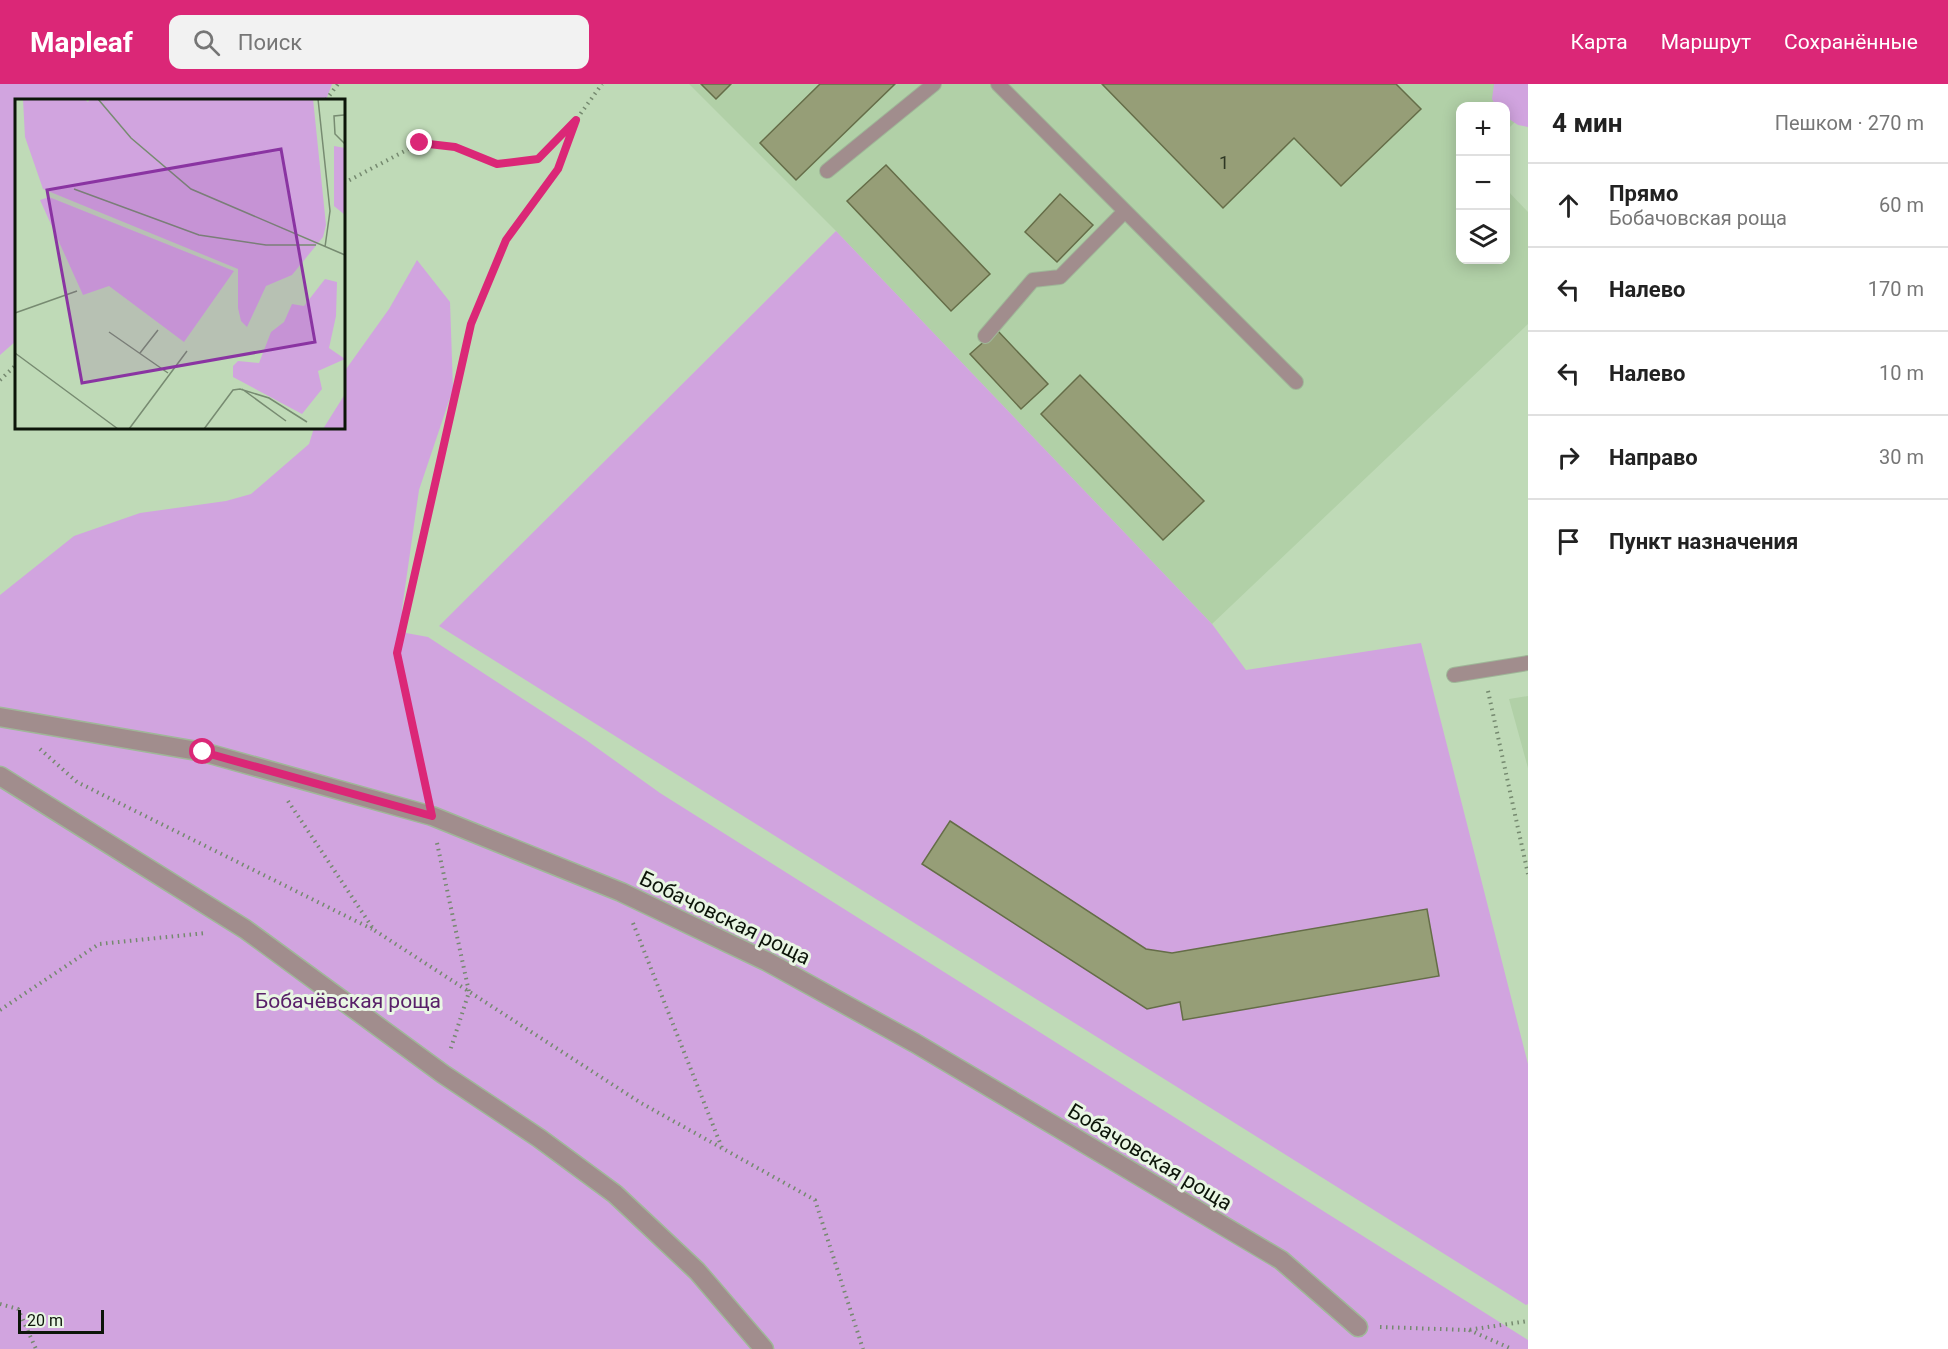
<!DOCTYPE html>
<html lang="ru">
<head>
<meta charset="utf-8">
<style>
	body { margin:0; font-family:Roboto,sans-serif; background:#f2f2f2; color:#222 }
	.controls { position:absolute; right:18px; top:18px; display:grid; overflow:hidden; border-radius:12px; box-shadow:0 3px 15px #0003 }
	.controls button { width:54px; height:54px; display:grid; place-items:center; padding:0; border:0; border-bottom:2px solid #e0e0e0; background:#fff; color:#222; font:30px sans-serif }
	.scale { position:absolute; left:18px; bottom:15px; width:86px; box-sizing:border-box; padding-left:6px; border:3px solid #0c1509; border-top:0; font-size:16px; line-height:21px; white-space:nowrap; color:#0c1509; -webkit-text-stroke:4px #e9f6e4; paint-order:stroke }
	.stop { position:absolute; width:18px; height:18px; margin:-14px; border:4px solid #db2777; border-radius:50%; background:#fff }
	.stop.end { background:#db2777; border-color:#fff; box-shadow:0 2px 6px #0008 }
	.list { margin:0; padding:0; list-style:none }
	h2 { display:flex; justify-content:space-between; align-items:center; height:78px; margin:0; padding:0 24px; font-size:26px }
	h2 small { font-size:20px; font-weight:400; color:#767676 }
	.list li { display:grid; grid-template-columns:39px 1fr auto; gap:18px; align-items:center; box-sizing:border-box; height:84px; padding:0 24px; border-top:2px solid #e0e0e0 }
	.list b { display:block; font-size:22px; white-space:nowrap }
	.list p { margin:0; font-size:20px; white-space:nowrap; color:#767676 }
	.list em { font-size:20px; font-style:normal; color:#767676 }
	.icon { flex:none; width:33px; height:33px; fill:none; stroke:currentColor; stroke-width:2; stroke-linecap:round; stroke-linejoin:round }
	.map { position:relative; flex:none; width:1528px; height:1265px; overflow:hidden }
	header { display:flex; align-items:center; gap:36px; box-sizing:border-box; height:84px; padding:0 30px; background:#db2777; color:#fff }
	header strong { font-size:28px }
	nav { display:flex; gap:33px; margin-inline-start:auto; font-size:21px }
	.search { width:420px; height:54px; background:#f2f2f2; display:flex; align-items:center; gap:15px; box-sizing:border-box; padding:0 21px; border-radius:12px; color:#767676; font-size:22px }
	main { display:flex }
	aside { flex:1; background:#fff }
	.map>svg:first-child { display:block }
</style>
</head>
<body>
<header>
<strong>Mapleaf</strong>
<div class="search"><svg class="icon" aria-label="search" viewBox="0 0 24 24"><circle cx="10" cy="10" r="6"/><path d="M15 15l6 6"/></svg>Поиск</div>
<nav><a>Карта</a><a>Маршрут</a><a>Сохранённые</a></nav>
</header>
<main>
<div class="map">
<svg width="1528" height="1265" viewBox="0 0 1528 1265">
	<rect width="100%" height="100%" fill="#bfdab7"/>
	<path fill="#b1d0a7" d="M689,0H1528V25L1506,47V22H1460V176H1506V105L1528,128V240L1212,540L836,147Z
		M1528,612V684L1509,615Z"/>
	<path fill="#d1a4df" d="M0,0H332L326,16H16V257L0,271Z
		M1494,0H1528V43L1518,41L1506,33V22H1496L1492,15Z
		M836,147L1212,540L1246,586L1421,559L1528,980V1220L1526,1221L439,542Z
		M417,176L450,218L453,305L419,406L402,525L406,549L428,553L586,656L660,709L1528,1256V1265H0V511L74,452L140,429L226,417L251,410L309,360L314,344H344V288L389,225Z"/>
	<path fill="#969e77" stroke="#656d48" stroke-width="1.5" d="M701,0H731L716,15Z
		M820,0H895L796,96L760,59Z
		M1102,0H1396L1421,25L1341,102L1294,54L1223,124Z
		M886,81L990,190L951,227L847,117Z
		M1060,110L1093,141L1057,178L1025,148Z
		M997,246L1048,300L1021,325L970,270Z
		M1080,291L1204,417L1163,456L1041,330Z
		M950,737L1146,865L1172,869L1427,825L1439,892L1183,936L1180,918L1147,925L922,780Z"/>
	<g fill="none" stroke-linecap="round" stroke-linejoin="round">
		<defs>
			<path id="lane" d="M998,0L1296,298
				M827,87L934,0
				M985,252L1033,196L1060,193L1125,127
				M1454,591L1528,579"/>
			<path id="street" d="M0,633L203,668L432,732L621,808L768,878L915,959L1281,1176L1358,1243
				M0,692L245,845L443,990L539,1054L615,1110L697,1187L764,1265"/>
		</defs>
		<use href="#lane" stroke="#9fb798" stroke-width="16"/>
		<use href="#street" stroke="#9fb798" stroke-width="21"/>
		<path stroke="#75896f" stroke-width="4" stroke-dasharray="1.5 4.5" stroke-linecap="butt" d="M326,16L338,0
			M344,99L420,59L455,63L497,80L538,75L576,36L602,0
			M0,296L16,281
			M1488,607L1528,790
			M40,665L77,698L372,845
			M426,708L397,569L471,241L506,156L558,85L576,36
			M288,717L374,846L641,1019L815,1116L863,1265
			M437,759L469,908L450,967
			M633,839L722,1064
			M0,926L99,860L206,849
			M0,1220L18,1225L36,1265
			M1380,1243L1468,1246L1528,1237
			M1469,1246L1512,1265"/>
		<use href="#lane" stroke="#a18d8d" stroke-width="14"/>
		<use href="#street" stroke="#a18d8d" stroke-width="18"/>
	</g>
	<g fill="none" stroke-linecap="round" stroke-linejoin="round">
		<path stroke="#db2777" stroke-width="8" d="M203,668L432,732L397,569L471,240L506,156L558,85L576,36L538,75L497,80L455,63L420,59"/>
	</g>
	<g text-anchor="middle" dominant-baseline="central" stroke-width="6" stroke-linejoin="round" paint-order="stroke">
		<g font-size="18" fill="#2e3724">
			<text x="1224" y="78">1</text>
		</g>
		<g font-size="21" fill="#0c1509" stroke="#e9f6e4">
			<text transform="translate(725 834) rotate(26)">Бобачовская роща</text>
			<text transform="translate(1150 1073) rotate(31)">Бобачовская роща</text>
		</g>
		<g font-size="21" fill="#592069" stroke="#e9f6e4">
			<text x="348" y="917">Бобачёвская роща</text>
		</g>
	</g>
	<g transform="translate(15 15)">
		<rect width="330" height="330" fill="#bfdab7"/>
		<path d="M8,0H69L73,3L75,0H298L311,126L308,138L277,176L251,187L232,228L226,222L223,209V170L28,90L10,38ZM319,47L330,49V116L319,107ZM34,98L219,172L169,243L94,187L68,196L25,101ZM310,180L322,183L321,217L314,249L330,260L303,272L307,290L287,315L218,278V267L223,262L244,264L256,233L269,223L277,205L289,207ZM330,295V330H308Z" fill="#d1a4df"/>
		<path fill="none" stroke="#778b71" stroke-width="1.5" d="M83,0L116,39L176,90L330,156M303,0L315,112L310,148M329,16L319,17L320,35L330,45M59,90L184,136L251,146H301M0,214L62,192M94,233L153,274M0,254L103,330M125,254L143,231M227,290L271,322M114,330L172,252M189,330L218,291L225,290L254,299L292,323"/>
		<path fill="#8a34a2" fill-opacity="0.15" stroke="#8a34a2" stroke-width="3" d="M266,50L300,243L67,284L32,91Z"/>
		<rect width="330" height="330" fill="none" stroke="#0c1509" stroke-width="3"/>
	</g>
</svg>
<div class="controls">
<button>+</button>
<button>−</button>
<button><svg class="icon" aria-label="layers" viewBox="0 0 24 24"><path d="M12 4l9 5-9 5-9-5zM3 14l9 5 9-5"/></svg></button>
</div>
<div class="scale">20 m</div>
<div class="stop" style="left:203px;top:668px"></div>
<div class="stop end" style="left:420px;top:59px"></div>
</div>
<aside>
<h2>4 мин<small>Пешком · 270 m</small></h2>
<ul class="list">
<li><svg class="icon" aria-label="ahead" viewBox="0 0 24 24"><path d="M12 20V5M6 11l6-6 6 6"/></svg><div><b>Прямо</b><p>Бобачовская роща</p></div><em>60 m</em></li>
<li><svg class="icon" aria-label="left" viewBox="0 0 24 24"><path d="M17 20v-9H6M10 6l-5 5 5 5"/></svg><div><b>Налево</b></div><em>170 m</em></li>
<li><svg class="icon" aria-label="left" viewBox="0 0 24 24"><path d="M17 20v-9H6M10 6l-5 5 5 5"/></svg><div><b>Налево</b></div><em>10 m</em></li>
<li><svg class="icon" aria-label="right" viewBox="0 0 24 24"><path d="M7 20v-9h11M14 6l5 5-5 5"/></svg><div><b>Направо</b></div><em>30 m</em></li>
<li><svg class="icon" aria-label="arrive" viewBox="0 0 24 24"><path d="M6 21V4h12l-3 4 3 4H6"/></svg><div><b>Пункт назначения</b></div></li>
</ul>
</aside>
</main>
</body>
</html>
